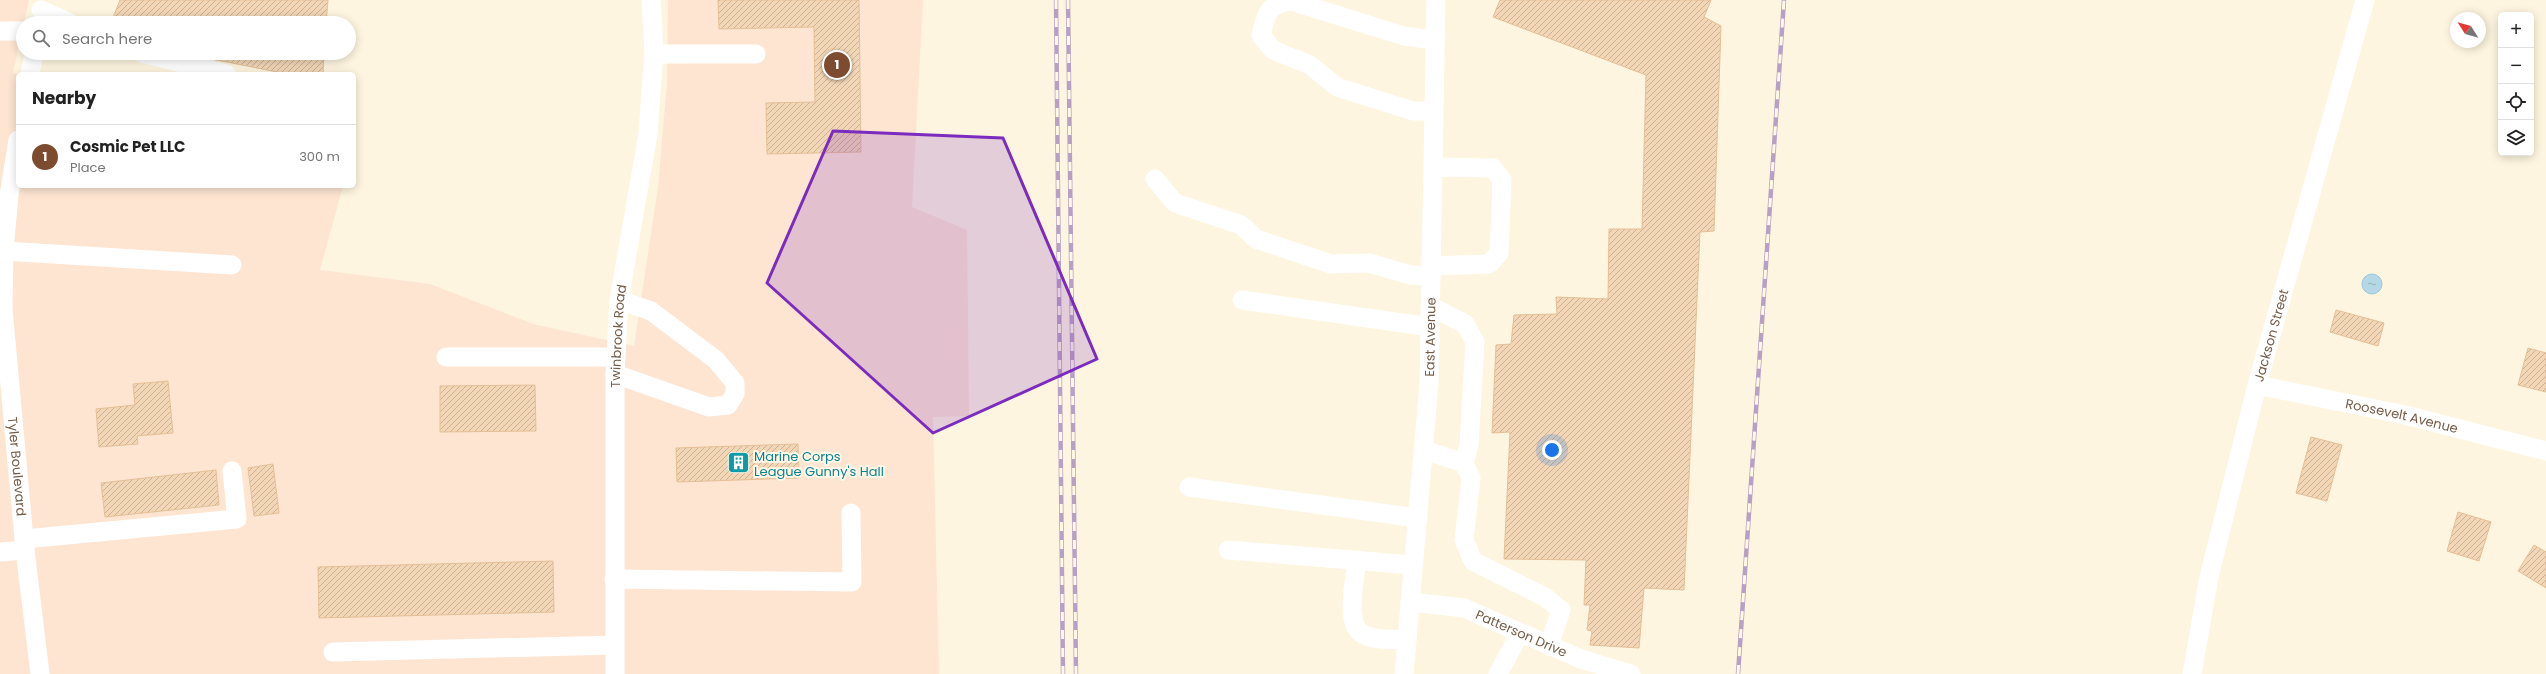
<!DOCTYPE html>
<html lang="en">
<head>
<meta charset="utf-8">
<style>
	body { margin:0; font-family:Poppins,sans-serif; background:#f2f2f2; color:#222 }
	.controls { position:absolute; right:12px; top:12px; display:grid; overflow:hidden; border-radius:6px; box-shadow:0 2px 10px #0003 }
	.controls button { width:36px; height:36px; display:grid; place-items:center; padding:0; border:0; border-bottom:1px solid #e0e0e0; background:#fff; color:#222; font:20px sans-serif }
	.compass { position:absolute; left:2450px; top:12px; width:36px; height:36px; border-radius:50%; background:#fff; box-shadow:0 2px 10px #0003; rotate:307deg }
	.you { position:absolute; left:1552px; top:450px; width:14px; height:14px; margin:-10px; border:3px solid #fff; border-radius:50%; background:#1a73e8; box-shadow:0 0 0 6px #1a73e833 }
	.badge { display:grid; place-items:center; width:26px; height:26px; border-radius:50%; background:#7c4b30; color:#fff; font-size:13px; font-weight:700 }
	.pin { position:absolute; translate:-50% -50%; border:2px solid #fff; box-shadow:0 1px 4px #0006 }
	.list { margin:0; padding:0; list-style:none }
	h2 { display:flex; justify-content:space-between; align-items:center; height:52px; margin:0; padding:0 16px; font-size:17px }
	h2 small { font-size:13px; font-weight:400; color:#767676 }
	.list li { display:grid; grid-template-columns:26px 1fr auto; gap:12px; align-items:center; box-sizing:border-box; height:64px; padding:0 16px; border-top:1px solid #e0e0e0 }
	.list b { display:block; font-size:15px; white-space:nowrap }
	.list p { margin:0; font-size:13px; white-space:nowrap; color:#767676 }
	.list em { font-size:13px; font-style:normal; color:#767676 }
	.icon { flex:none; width:22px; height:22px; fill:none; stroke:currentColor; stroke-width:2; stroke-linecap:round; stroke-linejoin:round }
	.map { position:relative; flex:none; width:2546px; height:674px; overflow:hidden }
	.search { position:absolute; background:#fff; box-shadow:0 2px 10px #0003; left:16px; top:16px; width:340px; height:44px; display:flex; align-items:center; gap:10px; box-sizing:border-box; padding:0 14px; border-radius:22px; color:#767676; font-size:15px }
	.panel { position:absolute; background:#fff; box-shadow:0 2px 10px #0003; left:16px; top:72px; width:340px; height:116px; border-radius:6px }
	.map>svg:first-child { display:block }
</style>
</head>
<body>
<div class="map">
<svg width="2546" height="674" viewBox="0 0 2546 674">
	<defs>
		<pattern id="water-ripples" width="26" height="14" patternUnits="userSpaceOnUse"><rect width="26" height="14" fill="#b4d8e6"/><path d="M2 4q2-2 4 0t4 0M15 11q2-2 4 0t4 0" fill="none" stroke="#97b2bc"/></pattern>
		<pattern id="building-hatch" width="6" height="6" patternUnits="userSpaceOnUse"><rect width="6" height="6" fill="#f2d6b6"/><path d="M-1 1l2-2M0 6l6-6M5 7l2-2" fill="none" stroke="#c8b196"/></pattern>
	</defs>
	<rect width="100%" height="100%" fill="#fdf5df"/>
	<path fill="#fde5d2" d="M0,0H29L13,73L18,74V186H343L320,270L430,284L533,324L634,346L658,187L667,83L668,0H923L912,207L967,230L969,416L933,417L939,674H0Z"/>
	<path fill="url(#water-ripples)" stroke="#9ac6d8" d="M2362 284a10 10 0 1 1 20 0a10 10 0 1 1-20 0Z"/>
	<path fill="url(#building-hatch)" stroke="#e5bf96" d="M120,0H328L326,23H111Z
		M718,0H859L861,152L767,154L766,103L815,102L814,27L719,29Z
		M1500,0H1711L1704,17L1721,26L1714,231L1700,232L1684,590L1644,588L1639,648L1590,645L1592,631L1587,630L1590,605H1584L1586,560L1504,559L1510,432L1492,433L1496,345L1511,344L1514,315L1557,314L1556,297L1608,299L1609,229H1642L1646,75L1493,17Z
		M215,53H324L323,74H287L217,60H215Z
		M2336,310L2384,323L2378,346L2330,332Z
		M2528,348L2546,353V392L2518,385Z
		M168,381L173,433L137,436L138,444L99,447L96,409L135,405L133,384Z
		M535,385L536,431L440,432V386Z
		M2311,437L2342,445L2327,501L2296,493Z
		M798,444L799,478L677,482L676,448Z
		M273,464L279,513L254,516L248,468Z
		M216,470L219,505L105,517L101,483Z
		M2458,512L2491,522L2479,561L2447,551Z
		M2534,545L2546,552V588L2518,571Z
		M553,561L554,612L319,618L318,567Z"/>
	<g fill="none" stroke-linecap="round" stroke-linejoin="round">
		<g stroke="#fff" stroke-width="19">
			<path d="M41,10L70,23"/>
			<path d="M0,31H23"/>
			<path d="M142,53L226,74"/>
			<path d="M654,54H756"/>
			<path d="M30,74L34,53"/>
			<path d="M1434,111H1413L1337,87L1310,65L1273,50L1261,35C1267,12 1267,5 1291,1L1404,36L1435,40"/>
			<path id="s1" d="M18,140L9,195L4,251L3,309L25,550L40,674"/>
			<path d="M1155,179L1175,203L1241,225L1256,239L1331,264L1369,263L1411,275L1431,276"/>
			<path d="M4,251L232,265"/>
			<path d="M1431,266L1489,264L1499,253L1502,180L1493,168L1433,167"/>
			<path d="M1242,300L1430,327"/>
			<path d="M1430,306L1465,324L1475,342L1469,445L1464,463"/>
			<path d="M446,357H616"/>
			<path d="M615,374L709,407L728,405L735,394V383L716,360L651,311L619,300"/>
			<path id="s2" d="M2257,385L2405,415L2546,451"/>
			<path d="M1424,450L1464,463L1471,478L1464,540L1473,561L1545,597L1561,610L1549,646"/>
			<path d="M1189,487L1418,518"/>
			<path d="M24,539L237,519L232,471"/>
			<path d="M1228,550L1413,565"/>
			<path d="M0,552L25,550"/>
			<path d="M1357,560C1355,579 1345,621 1361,633C1371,641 1395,639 1407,640"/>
			<path d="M614,579L852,582L851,513"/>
			<path id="s3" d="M1410,602L1464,608L1581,659L1631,674"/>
			<path d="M333,652L614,645"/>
			<path id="s4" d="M615,674V374L619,300L648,134L654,51L651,0"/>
			<path id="s5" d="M1404,674L1429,384L1436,0"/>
			<path d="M1498,674L1520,633"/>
			<path id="s6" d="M2192,674L2209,577L2257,385L2365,0"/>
		</g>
		<defs>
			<path id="rail" d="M1056,0L1063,674
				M1068,0L1076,674
				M1738,674L1784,0"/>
		</defs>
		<use href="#rail" stroke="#b89fc5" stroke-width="4.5"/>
		<use href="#rail" stroke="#fff8e6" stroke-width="3" stroke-dasharray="9" stroke-linecap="butt"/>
	</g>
	<path fill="#7b2cbf" fill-opacity="0.2" stroke="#7b2cbf" stroke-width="3" stroke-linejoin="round" d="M833,131L1003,138L1097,359L933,433L767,283Z"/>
	<defs>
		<symbol id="building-square" viewBox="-11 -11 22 22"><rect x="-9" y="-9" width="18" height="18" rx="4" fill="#0f9aa8" stroke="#fff8e6"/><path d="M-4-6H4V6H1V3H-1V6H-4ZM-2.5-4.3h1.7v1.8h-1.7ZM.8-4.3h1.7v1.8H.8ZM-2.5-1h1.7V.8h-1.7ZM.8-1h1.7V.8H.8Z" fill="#fff"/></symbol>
	</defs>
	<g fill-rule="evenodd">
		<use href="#building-square" x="726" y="450" width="25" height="25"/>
	</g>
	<g text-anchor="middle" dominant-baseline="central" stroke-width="4" stroke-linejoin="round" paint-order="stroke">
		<g font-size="13" fill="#735c47" stroke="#fff8e6">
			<text stroke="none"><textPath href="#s6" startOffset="348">Jackson Street</textPath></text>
			<text stroke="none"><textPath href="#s4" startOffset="338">Twinbrook Road</textPath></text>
			<text stroke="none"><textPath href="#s5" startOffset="338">East Avenue</textPath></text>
			<text stroke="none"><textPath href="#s2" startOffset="148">Roosevelt Avenue</textPath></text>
			<text stroke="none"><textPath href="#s1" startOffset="328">Tyler Boulevard</textPath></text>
			<text stroke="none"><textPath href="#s3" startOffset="117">Patterson Drive</textPath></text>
		</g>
		<g font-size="13" fill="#0d838f" stroke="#fff8e6" text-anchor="start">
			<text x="754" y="456">Marine Corps<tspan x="754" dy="15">League Gunny's Hall</tspan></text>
		</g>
	</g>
</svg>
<div class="controls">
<button>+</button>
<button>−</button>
<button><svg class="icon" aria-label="locate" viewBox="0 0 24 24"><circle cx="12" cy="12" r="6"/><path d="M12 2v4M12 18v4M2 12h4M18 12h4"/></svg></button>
<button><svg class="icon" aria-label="layers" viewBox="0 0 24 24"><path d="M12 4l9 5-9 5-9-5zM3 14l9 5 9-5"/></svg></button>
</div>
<svg class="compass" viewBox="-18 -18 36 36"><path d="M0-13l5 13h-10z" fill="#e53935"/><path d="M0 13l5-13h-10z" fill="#767676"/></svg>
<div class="you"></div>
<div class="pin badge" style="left:837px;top:65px">1</div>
<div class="search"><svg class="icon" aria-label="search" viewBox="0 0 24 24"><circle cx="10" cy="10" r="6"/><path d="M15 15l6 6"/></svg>Search here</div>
<section class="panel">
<h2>Nearby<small></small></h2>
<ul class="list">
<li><span class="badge">1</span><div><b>Cosmic Pet LLC</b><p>Place</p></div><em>300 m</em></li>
</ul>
</section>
</div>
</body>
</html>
